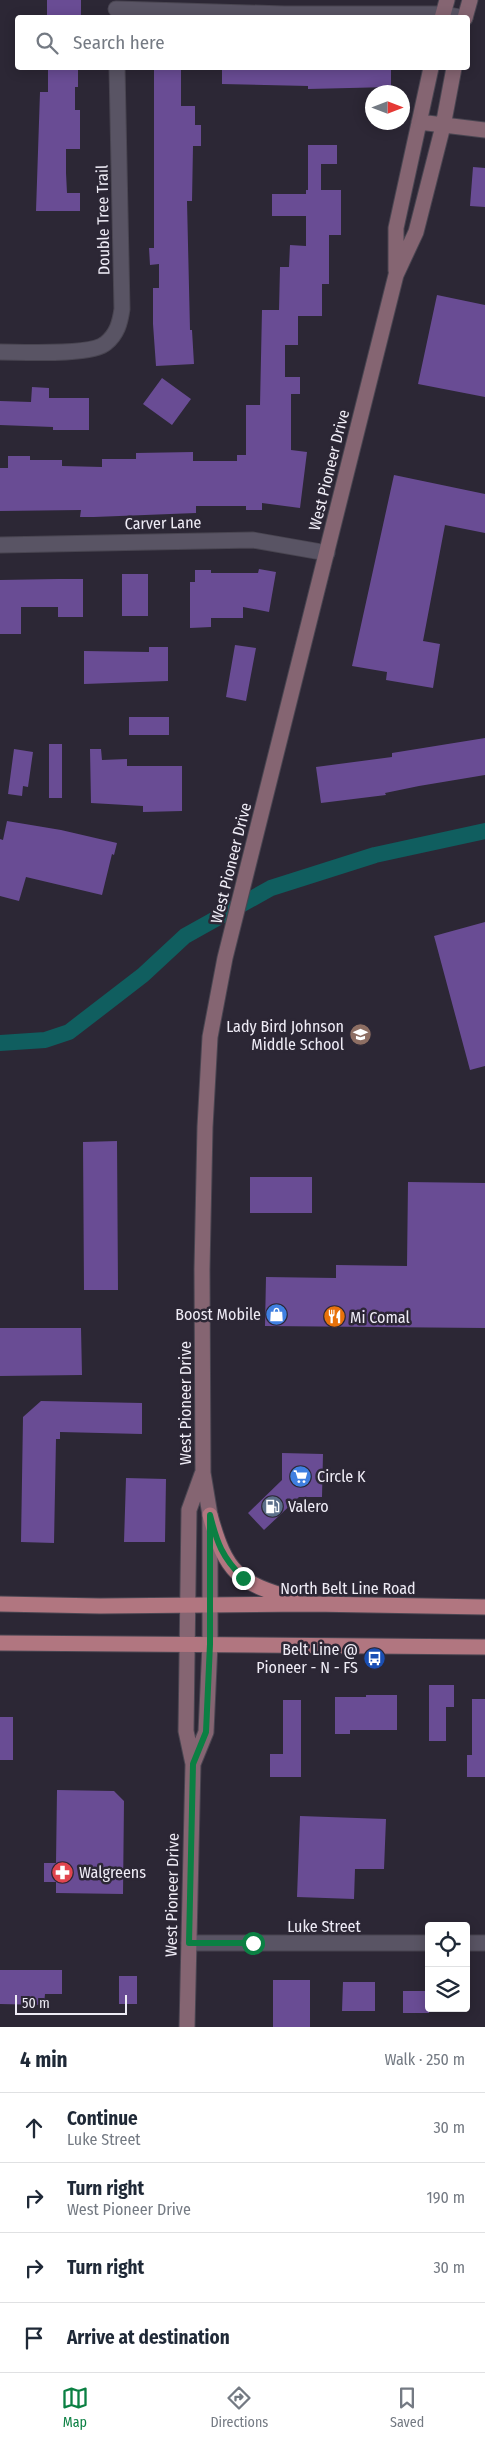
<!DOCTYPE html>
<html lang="en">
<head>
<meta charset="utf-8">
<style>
	body { margin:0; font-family:"Fira Sans Condensed",sans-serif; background:#f6f6f7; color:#1f2937 }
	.controls { position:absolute; right:15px; bottom:15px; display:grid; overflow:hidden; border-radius:5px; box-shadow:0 2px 12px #0003 }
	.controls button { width:45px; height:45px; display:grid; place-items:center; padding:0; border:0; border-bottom:1px solid #e0e1e3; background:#fff; color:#1f2937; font:25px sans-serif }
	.compass { position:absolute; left:365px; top:85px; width:45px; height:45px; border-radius:50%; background:#fff; box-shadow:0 2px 12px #0003; rotate:90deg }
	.scale { position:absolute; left:15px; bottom:12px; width:112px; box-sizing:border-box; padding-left:5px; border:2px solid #efecf6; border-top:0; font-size:14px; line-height:18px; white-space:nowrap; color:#efecf6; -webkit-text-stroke:4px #2c2735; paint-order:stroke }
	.stop { position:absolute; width:15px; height:15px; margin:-11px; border:4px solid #0b8043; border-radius:50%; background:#fff }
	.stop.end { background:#0b8043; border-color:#fff; box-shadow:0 1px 5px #0008 }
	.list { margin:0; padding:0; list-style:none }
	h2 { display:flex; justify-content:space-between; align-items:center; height:65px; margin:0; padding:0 20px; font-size:21px }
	h2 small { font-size:16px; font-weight:400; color:#747a83 }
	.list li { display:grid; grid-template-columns:32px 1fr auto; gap:15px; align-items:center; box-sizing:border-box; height:70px; padding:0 20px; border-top:1px solid #e0e1e3 }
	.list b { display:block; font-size:19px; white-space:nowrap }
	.list p { margin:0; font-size:16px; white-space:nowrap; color:#747a83 }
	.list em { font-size:16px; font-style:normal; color:#747a83 }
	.icon { flex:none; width:28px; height:28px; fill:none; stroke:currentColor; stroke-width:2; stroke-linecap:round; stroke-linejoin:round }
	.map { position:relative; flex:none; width:485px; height:2027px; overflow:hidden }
	.search { position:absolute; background:#fff; box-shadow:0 2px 12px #0003; left:15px; right:15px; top:15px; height:55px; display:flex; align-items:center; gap:12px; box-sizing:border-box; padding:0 18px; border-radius:5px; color:#747a83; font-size:19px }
	.sheet { height:345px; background:#fff }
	nav { display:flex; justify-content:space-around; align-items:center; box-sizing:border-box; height:70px; border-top:1px solid #e0e1e3; background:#fff; font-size:14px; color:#747a83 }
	nav a { display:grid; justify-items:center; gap:2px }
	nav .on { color:#0b8043 }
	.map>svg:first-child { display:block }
</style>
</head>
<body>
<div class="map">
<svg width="485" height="2027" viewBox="0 0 485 2027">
	<rect width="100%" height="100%" fill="#2c2735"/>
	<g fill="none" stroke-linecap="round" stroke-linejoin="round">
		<path stroke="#105e5f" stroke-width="16" d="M0,1043L45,1040L69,1032L143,975L185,936L271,888L375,855L485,831"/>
	</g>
	<path fill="#694c94" d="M47,0H81V18H47Z
		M48,68H78V87H75V110H80V149H66V173L67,193H80V211H36L40,92H48Z
		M154,68H181V106H195V125H201V146H193L192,201H187L190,330H192L194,364L156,366L153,324V288H159V264L150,265L149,248H154Z
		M222,68H391V87L308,89V86L222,84Z
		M308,145H337V164H321V190H341V235H329V284H322V316H298V345H285V377H300V394H291V450L307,452L300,508L262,503V510H246V506H196V513L94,517H80L81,510L0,511V468H8V456H30V460H62V466L102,467V459H136V453L193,452V461H237V455H246V405H260L262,310H279L280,267H289L290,245L306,246V216H272V194H306V190H308Z
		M473,167L485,168V207L470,206Z
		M437,295L485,305V397L418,384Z
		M162,378L191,399L172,425L143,404Z
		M32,387L49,388V398H89V430H53V427L0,425V401L31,402Z
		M394,475L485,494V533L445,525L423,641L440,644L433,688L386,680L387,672L352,666Z
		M259,569L276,572L269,612L243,607V618H211V627L190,628V582H195V570H211V573H258Z
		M122,574H148V616H122Z
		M58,579H83V617H58V607H21V634H0V580Z
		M235,645L256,648L246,701L226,697Z
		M149,647H168V681L84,684V651L149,652Z
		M129,717H169V735H129Z
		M485,738V775L419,786L385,793L386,795L321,803L316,767L392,757V753Z
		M49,744H62V798H49Z
		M14,749L33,752L28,787L23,786L22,796L8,794Z
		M90,749H101L102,760L127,759V766H182V811L143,812V806L91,803Z
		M7,821L61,830L117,843L114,855L112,854L102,895L26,877L19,901L0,896V839L3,840Z
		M485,922V1066L470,1070L434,936Z
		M117,1141L118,1290H84L83,1142Z
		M250,1177H312V1213H250Z
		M408,1182L485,1183V1328L265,1326L266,1277L336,1278V1265L407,1266Z
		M0,1328H81L82,1375L0,1376Z
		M41,1401L142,1403V1434L60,1432V1439H56L54,1543L21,1542L23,1417Z
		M282,1453L323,1454L322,1497H299L264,1530L248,1513L282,1480Z
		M126,1478L166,1479L165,1542H124Z
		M429,1685H454V1707H446V1741H429Z
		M366,1695H397V1730H350V1734H335V1697H366Z
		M472,1699H485V1777H467V1755H472Z
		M283,1700H301V1777H270V1754H283Z
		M0,1717H13V1760H0Z
		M57,1790L114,1791L124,1801L123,1894L56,1893V1882H44V1863H56Z
		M300,1816L386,1819L384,1869H355L354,1899L297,1897Z
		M0,1970H62V1994H45L44,2005L0,2004Z
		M119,1976H137V2004H119Z
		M273,1980H310V2027H273Z
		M343,1982H375V2011H342Z
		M403,1991H429V2013H403Z"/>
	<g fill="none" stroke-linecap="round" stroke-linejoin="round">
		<defs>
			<path id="street" d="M116,9L284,14H443L465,18
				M0,352C22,352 92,356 106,343C117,334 120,323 122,309L117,68
				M0,545L253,540L327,553
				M189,1943H429
				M466,1943H485"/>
			<path id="secondary" d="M442,18L447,0
				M465,18L470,0
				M419,122L485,130
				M396,271V228L431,68
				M193,1764L206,1732L210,1644V1515L203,1473L202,1269L205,1127L210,1037L225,958L396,275L416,232L443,126L454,68
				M187,2027L193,1764L186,1731L189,1510L202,1474"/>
			<path id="primary" d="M210,1515C226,1573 238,1583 295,1599
				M0,1604L100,1606L311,1604L485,1607
				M0,1643L485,1647"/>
		</defs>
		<use href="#street" stroke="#494551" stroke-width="17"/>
		<use href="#secondary" stroke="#494551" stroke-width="17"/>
		<use href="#primary" stroke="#494551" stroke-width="17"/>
		<use href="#street" stroke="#595464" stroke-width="15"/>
		<use href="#secondary" stroke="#856572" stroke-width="15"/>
		<use href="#primary" stroke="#b17680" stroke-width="15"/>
	</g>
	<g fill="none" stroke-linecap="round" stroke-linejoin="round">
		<path stroke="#0b8043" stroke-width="6" d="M243,1578C222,1557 217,1543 210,1515V1644L206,1732L193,1764L189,1943H253"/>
	</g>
	<defs>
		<symbol id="school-disc" viewBox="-11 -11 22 22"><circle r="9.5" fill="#8d6e63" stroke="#2c2735"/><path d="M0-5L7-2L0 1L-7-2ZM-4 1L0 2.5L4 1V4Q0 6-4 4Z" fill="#fff"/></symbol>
		<symbol id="shop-disc" viewBox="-11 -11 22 22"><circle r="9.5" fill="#3f7fe0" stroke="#2c2735"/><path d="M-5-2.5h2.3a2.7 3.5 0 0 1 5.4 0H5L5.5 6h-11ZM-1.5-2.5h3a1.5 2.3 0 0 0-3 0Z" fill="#fff"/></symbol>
		<symbol id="restaurant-disc" viewBox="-11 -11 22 22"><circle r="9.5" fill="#e8710a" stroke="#2c2735"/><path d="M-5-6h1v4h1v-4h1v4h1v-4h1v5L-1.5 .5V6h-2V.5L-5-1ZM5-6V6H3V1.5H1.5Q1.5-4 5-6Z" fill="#fff"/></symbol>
		<symbol id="supermarket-disc" viewBox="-11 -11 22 22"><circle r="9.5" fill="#3f7fe0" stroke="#2c2735"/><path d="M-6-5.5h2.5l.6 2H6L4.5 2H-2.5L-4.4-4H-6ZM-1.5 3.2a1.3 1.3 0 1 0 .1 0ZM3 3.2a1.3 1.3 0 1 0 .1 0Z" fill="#fff"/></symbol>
		<symbol id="fuel-disc" viewBox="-11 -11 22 22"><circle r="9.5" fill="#5c6f8a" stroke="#2c2735"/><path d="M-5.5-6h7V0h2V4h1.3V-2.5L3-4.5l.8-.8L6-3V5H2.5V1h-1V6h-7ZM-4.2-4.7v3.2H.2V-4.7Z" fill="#fff"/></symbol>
		<symbol id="bus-disc" viewBox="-11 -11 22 22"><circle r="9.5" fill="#1a4fb4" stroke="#2c2735"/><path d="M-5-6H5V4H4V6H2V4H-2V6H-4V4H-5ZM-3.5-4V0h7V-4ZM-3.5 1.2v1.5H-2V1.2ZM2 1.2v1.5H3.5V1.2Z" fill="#fff"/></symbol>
		<symbol id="pharmacy-disc" viewBox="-11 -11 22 22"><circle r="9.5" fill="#e0444e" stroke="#2c2735"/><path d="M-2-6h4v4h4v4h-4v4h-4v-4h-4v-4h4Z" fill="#fff"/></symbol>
	</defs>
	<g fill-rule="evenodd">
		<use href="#school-disc" x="348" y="1022" width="25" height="25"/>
		<use href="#shop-disc" x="264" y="1302" width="25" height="25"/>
		<use href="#restaurant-disc" x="322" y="1304" width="25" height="25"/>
		<use href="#supermarket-disc" x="288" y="1464" width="25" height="25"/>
		<use href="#fuel-disc" x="260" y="1494" width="25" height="25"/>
		<use href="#bus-disc" x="362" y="1646" width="25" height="25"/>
		<use href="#pharmacy-disc" x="50" y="1860" width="25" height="25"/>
	</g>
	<g text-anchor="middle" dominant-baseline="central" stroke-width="5" stroke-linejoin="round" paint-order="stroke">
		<g font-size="16" fill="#efecf6" stroke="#2c2735">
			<text transform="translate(103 220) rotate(-91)">Double Tree Trail</text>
			<text transform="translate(329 470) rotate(-76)">West Pioneer Drive</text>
			<text transform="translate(163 523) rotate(-1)">Carver Lane</text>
			<text transform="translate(231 863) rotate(-76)">West Pioneer Drive</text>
			<text transform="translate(185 1403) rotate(-90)">West Pioneer Drive</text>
			<text x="348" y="1588">North Belt Line Road</text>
			<text transform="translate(172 1895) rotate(-89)">West Pioneer Drive</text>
			<text x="324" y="1926">Luke Street</text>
		</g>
		<g font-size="16" fill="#efecf6" stroke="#2c2735" text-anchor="start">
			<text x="344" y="1026" text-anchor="end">Lady Bird Johnson<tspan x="344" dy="18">Middle School</tspan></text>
			<text x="261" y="1314" text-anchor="end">Boost Mobile</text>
			<text x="350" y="1317">Mi Comal</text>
			<text x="317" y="1476">Circle K</text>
			<text x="288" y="1506">Valero</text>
			<text x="358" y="1649" text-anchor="end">Belt Line @<tspan x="358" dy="18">Pioneer - N - FS</tspan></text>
			<text x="79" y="1872">Walgreens</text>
		</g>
	</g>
</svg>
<div class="controls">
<button><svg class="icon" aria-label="locate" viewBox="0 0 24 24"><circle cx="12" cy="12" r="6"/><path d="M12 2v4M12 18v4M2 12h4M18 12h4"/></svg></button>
<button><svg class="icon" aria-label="layers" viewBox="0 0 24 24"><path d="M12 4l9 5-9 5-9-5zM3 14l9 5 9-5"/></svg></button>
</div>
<svg class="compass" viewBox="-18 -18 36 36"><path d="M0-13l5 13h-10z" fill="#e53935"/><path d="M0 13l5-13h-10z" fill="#747a83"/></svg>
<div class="scale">50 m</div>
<div class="stop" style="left:253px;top:1943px"></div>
<div class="stop end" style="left:243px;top:1578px"></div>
<div class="search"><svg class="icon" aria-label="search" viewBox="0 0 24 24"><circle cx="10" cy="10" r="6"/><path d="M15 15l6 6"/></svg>Search here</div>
</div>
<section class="sheet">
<h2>4 min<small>Walk · 250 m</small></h2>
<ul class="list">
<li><svg class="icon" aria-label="ahead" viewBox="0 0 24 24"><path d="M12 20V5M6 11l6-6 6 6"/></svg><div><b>Continue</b><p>Luke Street</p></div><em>30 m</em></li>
<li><svg class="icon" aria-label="right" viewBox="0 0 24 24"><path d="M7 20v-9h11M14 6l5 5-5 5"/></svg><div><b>Turn right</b><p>West Pioneer Drive</p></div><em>190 m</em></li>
<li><svg class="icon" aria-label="right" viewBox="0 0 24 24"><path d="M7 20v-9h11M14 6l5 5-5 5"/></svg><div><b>Turn right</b></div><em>30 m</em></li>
<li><svg class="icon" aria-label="arrive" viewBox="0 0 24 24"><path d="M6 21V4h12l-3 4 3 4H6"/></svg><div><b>Arrive at destination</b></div></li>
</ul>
</section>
<nav>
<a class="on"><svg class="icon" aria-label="map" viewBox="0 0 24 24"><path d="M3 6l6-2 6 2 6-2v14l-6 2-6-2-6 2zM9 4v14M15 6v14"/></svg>Map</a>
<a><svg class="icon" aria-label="directions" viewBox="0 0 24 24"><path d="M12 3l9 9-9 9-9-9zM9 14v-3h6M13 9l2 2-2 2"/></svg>Directions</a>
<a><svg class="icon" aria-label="saved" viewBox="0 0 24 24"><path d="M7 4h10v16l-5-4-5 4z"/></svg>Saved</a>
</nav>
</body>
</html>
